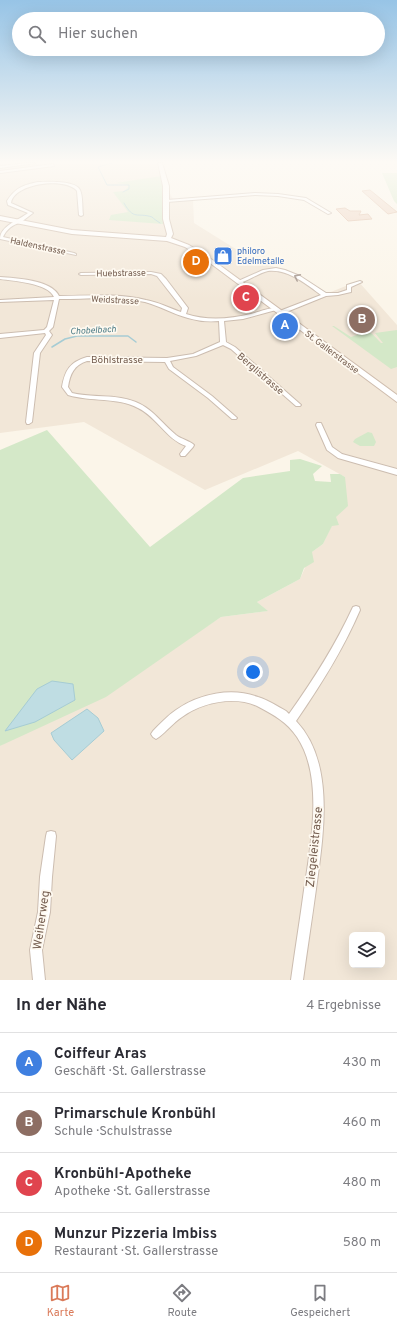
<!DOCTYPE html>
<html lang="de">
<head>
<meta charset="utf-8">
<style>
	body { margin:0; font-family:Overpass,sans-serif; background:#f2f2f3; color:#2b2b33 }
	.controls { position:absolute; right:12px; bottom:12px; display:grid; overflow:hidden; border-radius:6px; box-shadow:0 4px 16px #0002 }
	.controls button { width:36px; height:36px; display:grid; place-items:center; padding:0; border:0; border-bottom:1px solid #e1e1e2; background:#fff; color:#2b2b33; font:20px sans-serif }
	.you { position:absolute; left:253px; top:672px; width:14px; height:14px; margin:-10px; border:3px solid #fff; border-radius:50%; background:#1a73e8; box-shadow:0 0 0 6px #1a73e833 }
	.badge { display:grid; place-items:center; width:26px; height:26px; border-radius:50%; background:#da7a59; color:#fff; font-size:13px; font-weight:700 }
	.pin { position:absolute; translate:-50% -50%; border:2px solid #fff; box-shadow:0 1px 4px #0006 }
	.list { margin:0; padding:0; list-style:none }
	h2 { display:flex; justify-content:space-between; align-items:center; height:52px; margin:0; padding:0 16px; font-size:17px }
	h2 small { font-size:13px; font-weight:400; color:#7c7c81 }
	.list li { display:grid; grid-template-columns:26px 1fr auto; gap:12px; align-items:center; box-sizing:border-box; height:60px; padding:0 16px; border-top:1px solid #e1e1e2 }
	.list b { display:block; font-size:15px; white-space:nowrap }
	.list p { margin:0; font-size:13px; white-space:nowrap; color:#7c7c81 }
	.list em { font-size:13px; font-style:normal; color:#7c7c81 }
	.icon { flex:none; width:22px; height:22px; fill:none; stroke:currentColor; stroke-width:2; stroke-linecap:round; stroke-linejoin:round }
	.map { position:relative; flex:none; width:397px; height:980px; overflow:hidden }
	.search { position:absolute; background:#fff; box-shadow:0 4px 16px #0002; left:12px; right:12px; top:12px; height:44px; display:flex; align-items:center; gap:10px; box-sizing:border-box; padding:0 14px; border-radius:22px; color:#7c7c81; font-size:15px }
	.sheet { height:292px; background:#fff }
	nav { display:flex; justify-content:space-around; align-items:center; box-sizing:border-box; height:56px; border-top:1px solid #e1e1e2; background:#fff; font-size:11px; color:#7c7c81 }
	nav a { display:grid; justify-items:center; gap:2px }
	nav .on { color:#da7a59 }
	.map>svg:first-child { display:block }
	.residential { fill:#f2e7d8; fill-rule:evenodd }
	.green { fill:#d4e8c8 }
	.water { fill:#bfdde3; stroke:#a6ccd4 }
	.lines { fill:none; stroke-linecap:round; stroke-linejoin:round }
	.stream-far1 { stroke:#a6ccd4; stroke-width:1 }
	.stream { stroke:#a6ccd4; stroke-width:1.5 }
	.building { fill:#eed5c3; stroke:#dfbda5 }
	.minor-casing { stroke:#ccbdb0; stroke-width:2 }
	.secondary-casing { stroke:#cfbdae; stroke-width:2 }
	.minor { fill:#fff; fill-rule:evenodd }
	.secondary { fill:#fff; fill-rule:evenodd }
	.oneway { stroke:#a5968d }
	.labels { text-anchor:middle; stroke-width:3.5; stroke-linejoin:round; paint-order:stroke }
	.far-street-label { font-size:9px; fill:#745d4f; stroke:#fef9f0 }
	.far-shop-label { font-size:9px; fill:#366cbe; stroke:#fef9f0; text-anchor:start }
	.far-water-label { font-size:9px; font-style:italic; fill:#4a7a85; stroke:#fef9f0 }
	.street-label { font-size:10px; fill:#745d4f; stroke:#fef9f0 }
	.near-street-label { font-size:12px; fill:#745d4f; stroke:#fef9f0 }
</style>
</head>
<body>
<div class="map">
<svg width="397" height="980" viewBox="0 0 397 980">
	<rect width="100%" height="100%" fill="#fbf5e9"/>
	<!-- residential -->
	<path class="residential" d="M0,163H157L159,175L173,199H193L194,223L255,261L294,273L326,294L358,281L397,325V980H0V746L198,632L221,617L267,611L257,602L300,579L312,552L323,544L336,517L345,477L298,451L205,490L84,422L0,433ZM352,935H382V965H352Z"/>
	<!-- green -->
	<path class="green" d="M382,173H397V204L394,201Z
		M161,176L164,184L163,224L109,220L111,215L128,212L113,192L124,191L129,186L124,184L116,183Z
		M332,326H334L351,337C370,330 367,328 381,343H383L375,333L397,330V367L391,369Z
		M47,430L150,547L243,478L290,471V460L300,459L322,466L313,474L315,481L331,482L330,474H340L345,477L348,506L336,517L339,525L332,526L323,544L312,552L314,562L304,568L300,579L257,602L268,611L221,617L106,697L0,746V450Z
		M368,432L372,433L376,442L374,446H360L353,442L355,439Z"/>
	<!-- water -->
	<path class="water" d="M52,681L73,684L75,700L35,722L5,731L37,689Z
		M87,709L98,718L104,731L72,760L54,740L51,733Z"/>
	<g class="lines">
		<!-- stream-far1 -->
		<path class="stream-far1" d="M112,163L98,167L107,185H129V189L123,192
			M124,203C134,221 137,212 152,217C154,219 157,221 160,223"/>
		<!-- stream -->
		<path class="stream" d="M52,347L65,339L77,336H128L136,342"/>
	</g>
	<!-- building -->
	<path class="building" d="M370,190L397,212L388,214L362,191Z
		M345,208L350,211H361L359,215L368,214L372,219L348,221L336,209Z"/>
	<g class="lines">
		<!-- minor casing -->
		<g class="minor-casing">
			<path id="minor" d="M28,163H36L0,168V166Z
				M53,164L54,166L0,173V171Z
				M38,182C47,182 75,180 80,190C83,196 82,208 83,215L81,216L79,215L77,191C66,177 14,183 11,203L33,213L20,223C13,224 6,230 3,237L74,253L76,254V255L0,239C0,226 19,220 28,213L8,205L7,201C15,188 23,185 38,182Z
				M255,193L278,194L306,198L331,213L328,214L304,200L278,196L255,195L167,202L165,201L167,200Z
				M276,268L285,270L300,276L326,293H338L347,290V285L360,281L362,282L351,287V292L338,295L326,296L279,315L277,314V312L321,295C306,284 288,269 268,271C259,273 249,280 240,283L236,282L263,270Z
				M151,272L161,274L166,279L188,308L186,314C207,321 230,319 251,314C259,312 268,308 276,308V310L243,319L224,321L226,342L235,347L300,404L301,405L300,406H296L231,349L223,345L196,356L170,361L173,367L212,396L236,417L237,418L236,419H232L208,398L169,369L165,362L87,361C74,365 70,374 68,387L72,393C88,397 105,395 121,398C150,403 156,418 176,435C181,439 190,441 194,445L193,447L185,456H181L180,454L186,446C166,439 157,417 138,408C117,397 91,402 68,395L62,387C65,370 70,362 87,357L167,358L193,354L220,342L219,321C208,322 198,321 188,318C173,314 160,306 145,302C117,296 87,299 59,299L53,327L49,331L52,335L40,353L32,422L29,424H27L26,422L34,353L46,335L45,333L0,338V334L44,330L47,327L54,300L0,302V300L54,297C48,283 14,281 0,279V277C16,278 52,280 59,296C88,296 117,293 146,300C158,302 169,308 181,312L182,308L157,276L151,274L81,275L79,274L81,273Z
				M317,423H321L332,447L342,454L397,469V475L338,458L327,450L316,425Z
				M356,606L359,607L360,610C343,650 320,686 296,721C336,763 323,837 316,889C312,919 307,950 303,980H291C295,950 300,920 304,890C311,845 324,777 297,737C287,722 274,715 259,707C236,695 202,702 182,717C173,723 167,731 159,737L156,739L153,737L151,734L153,731C160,724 167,716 176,710C199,694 231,687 258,697C268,700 277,706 286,711L289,714C314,679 335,646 353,607Z
				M51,831L55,832L56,836L52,877L50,912L42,950L45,980H33L30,950L38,912L40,877L46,836L47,832Z"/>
		</g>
		<!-- secondary casing -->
		<g class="secondary-casing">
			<path id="secondary" d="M158,163H162L169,186V219L173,234L171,238L189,245L214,261L397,395V402L210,263L185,247L167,241L72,234L0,220V216L72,230L166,237L167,234L163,219V186Z"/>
		</g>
		<!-- minor -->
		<use href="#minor" class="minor"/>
		<!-- secondary -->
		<use href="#secondary" class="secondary"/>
	</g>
	<!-- one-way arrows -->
	<defs><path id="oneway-chevron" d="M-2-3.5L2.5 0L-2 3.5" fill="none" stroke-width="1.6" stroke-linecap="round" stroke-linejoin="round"/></defs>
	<use class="oneway" href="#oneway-chevron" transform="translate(297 277) rotate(-153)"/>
	<!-- sky -->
	<linearGradient id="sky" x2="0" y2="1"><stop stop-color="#97c4e6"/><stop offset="0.54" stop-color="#fdfaf5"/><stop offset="1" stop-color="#fdfaf5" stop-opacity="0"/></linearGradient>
	<rect width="397" height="300" fill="url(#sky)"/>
	<!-- icons -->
	<defs>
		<g id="shop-square" transform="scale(1)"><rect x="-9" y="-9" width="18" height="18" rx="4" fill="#3f7fe0" stroke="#fef9f0"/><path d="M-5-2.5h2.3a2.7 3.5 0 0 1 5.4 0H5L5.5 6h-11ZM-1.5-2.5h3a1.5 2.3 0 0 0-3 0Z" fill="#fff"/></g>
	</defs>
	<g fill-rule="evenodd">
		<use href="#shop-square" x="223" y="256"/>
	</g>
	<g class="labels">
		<!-- far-street labels -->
		<g class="far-street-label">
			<text transform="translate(38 246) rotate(12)" y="3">Haldenstrasse</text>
			<text transform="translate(121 273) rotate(-1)" y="3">Huebstrasse</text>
			<text transform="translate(115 300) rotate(3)" y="3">Weidstrasse</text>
			<text transform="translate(332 352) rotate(37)" y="3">St. Gallerstrasse</text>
		</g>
		<!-- far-shop labels -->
		<g class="far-shop-label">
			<text x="237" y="254">philoro<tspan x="237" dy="10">Edelmetalle</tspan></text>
		</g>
		<!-- far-water labels -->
		<g class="far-water-label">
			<text transform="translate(93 330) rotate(-3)" y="3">Chobelbach</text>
		</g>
		<!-- street labels -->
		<g class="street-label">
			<text x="117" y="363">Böhlstrasse</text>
			<text transform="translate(261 373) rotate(41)" y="4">Berglistrasse</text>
		</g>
		<!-- near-street labels -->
		<g class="near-street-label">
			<text transform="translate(314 847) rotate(-84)" y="4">Ziegeleistrasse</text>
			<text transform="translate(41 920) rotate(-82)" y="4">Weiherweg</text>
		</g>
	</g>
</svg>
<div class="controls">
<button><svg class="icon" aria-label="layers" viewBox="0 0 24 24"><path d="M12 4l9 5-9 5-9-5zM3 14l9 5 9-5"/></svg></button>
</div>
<div class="you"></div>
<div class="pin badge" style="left:285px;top:326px;background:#3f7fe0">A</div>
<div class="pin badge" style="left:362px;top:320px;background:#8d6e63">B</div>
<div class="pin badge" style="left:246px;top:298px;background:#e0444e">C</div>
<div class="pin badge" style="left:196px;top:262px;background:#e8710a">D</div>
<div class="search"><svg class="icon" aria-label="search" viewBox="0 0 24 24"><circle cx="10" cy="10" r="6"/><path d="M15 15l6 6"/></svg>Hier suchen</div>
</div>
<section class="sheet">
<h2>In der Nähe<small>4 Ergebnisse</small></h2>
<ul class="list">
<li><span class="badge" style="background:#3f7fe0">A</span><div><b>Coiffeur Aras</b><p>Geschäft · St. Gallerstrasse</p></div><em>430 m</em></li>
<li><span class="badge" style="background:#8d6e63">B</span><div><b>Primarschule Kronbühl</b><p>Schule · Schulstrasse</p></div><em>460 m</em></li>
<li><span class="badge" style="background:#e0444e">C</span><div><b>Kronbühl-Apotheke</b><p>Apotheke · St. Gallerstrasse</p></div><em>480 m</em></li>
<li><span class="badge" style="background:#e8710a">D</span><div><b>Munzur Pizzeria Imbiss</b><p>Restaurant · St. Gallerstrasse</p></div><em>580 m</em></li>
</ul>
</section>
<nav>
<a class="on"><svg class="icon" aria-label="map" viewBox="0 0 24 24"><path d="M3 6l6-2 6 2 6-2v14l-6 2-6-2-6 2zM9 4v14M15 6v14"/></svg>Karte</a>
<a><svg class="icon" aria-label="directions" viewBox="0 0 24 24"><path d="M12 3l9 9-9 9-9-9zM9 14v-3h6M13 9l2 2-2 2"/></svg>Route</a>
<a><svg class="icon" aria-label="saved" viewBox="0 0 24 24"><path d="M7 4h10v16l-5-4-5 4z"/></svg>Gespeichert</a>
</nav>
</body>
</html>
